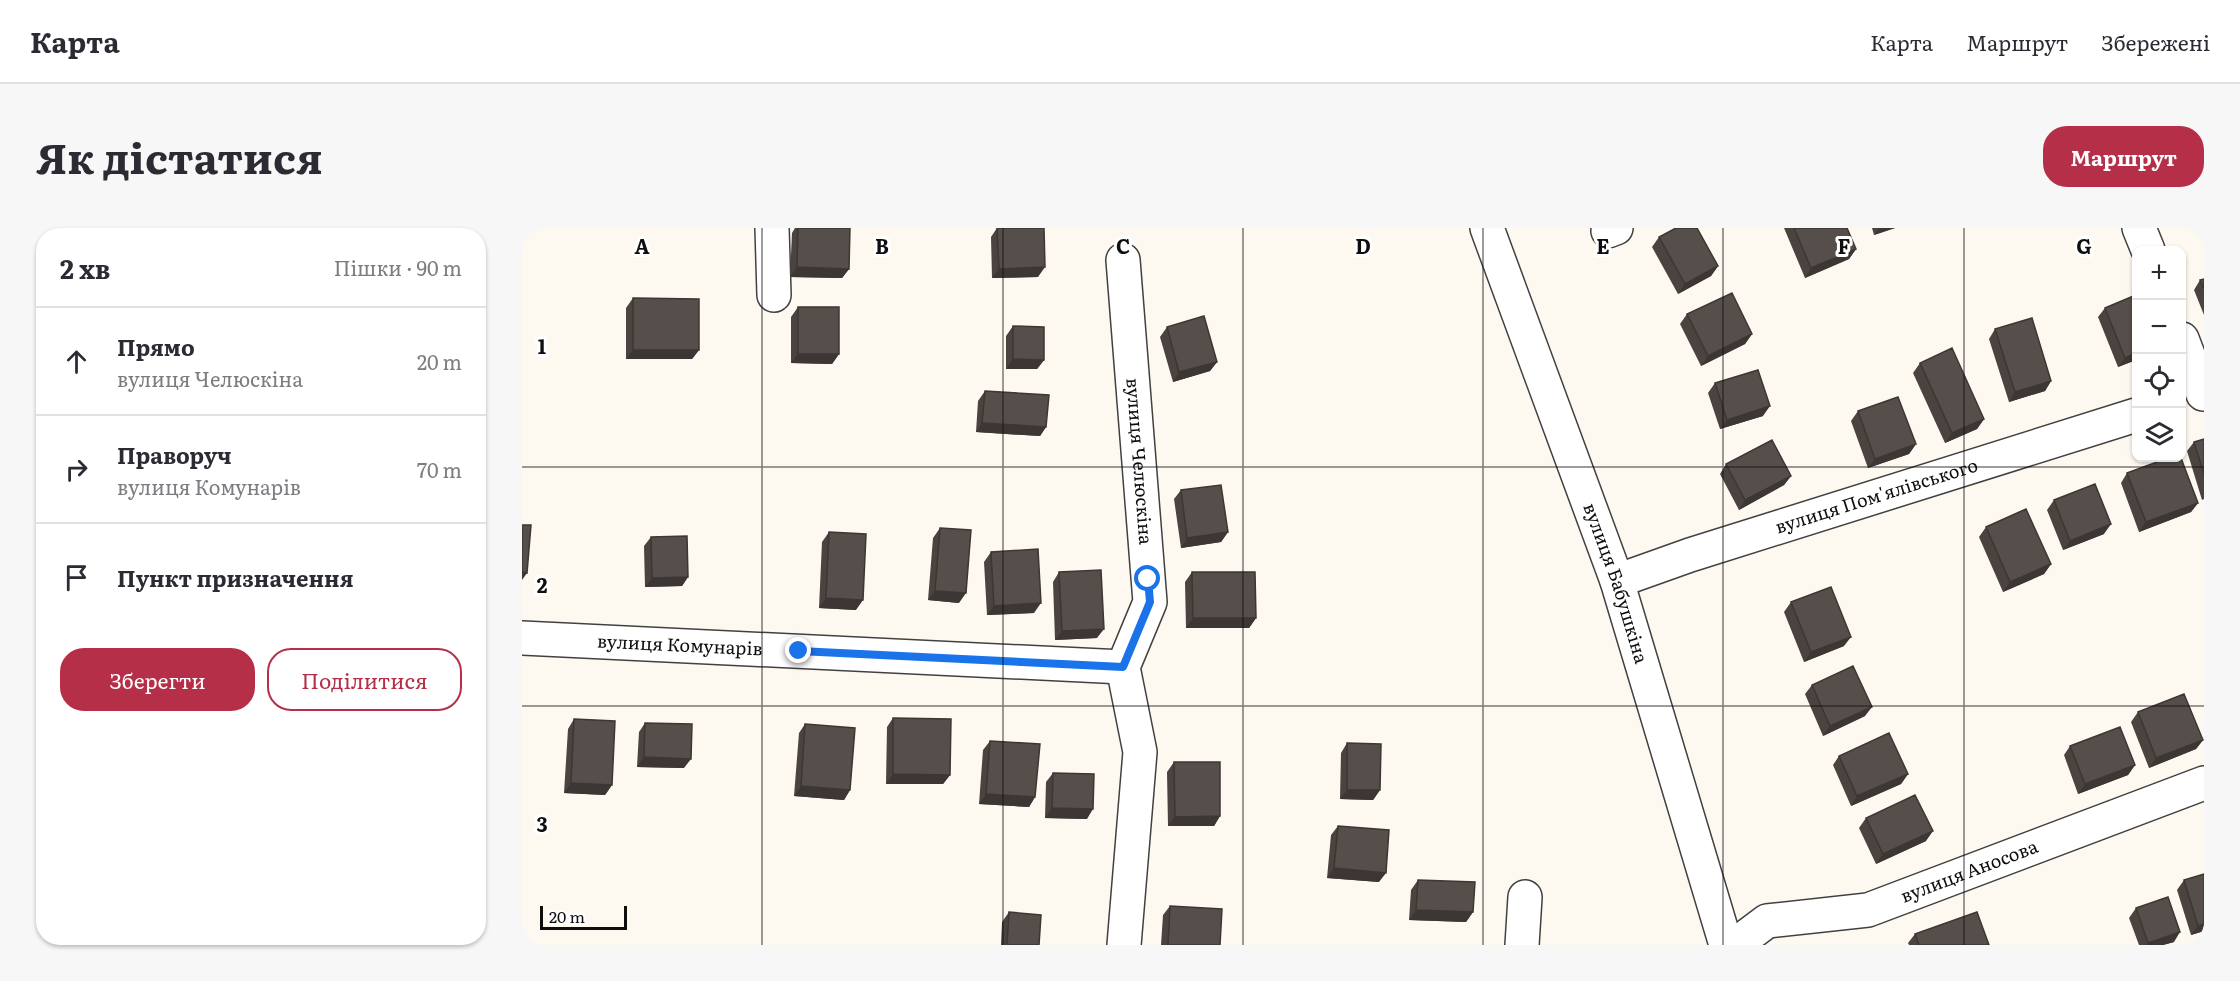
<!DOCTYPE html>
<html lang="uk">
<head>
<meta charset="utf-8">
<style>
	body { margin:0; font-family:Literata,serif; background:#f7f7f7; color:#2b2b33 }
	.controls { position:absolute; right:18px; top:18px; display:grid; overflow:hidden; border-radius:12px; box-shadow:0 2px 4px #0004 }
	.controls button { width:54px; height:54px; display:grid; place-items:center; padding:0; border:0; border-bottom:2px solid #e1e1e2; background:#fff; color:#2b2b33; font:30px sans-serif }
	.scale { position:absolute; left:18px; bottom:15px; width:87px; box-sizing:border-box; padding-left:6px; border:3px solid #0e0e0e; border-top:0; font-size:16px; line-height:21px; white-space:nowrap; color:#0e0e0e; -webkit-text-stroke:4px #fff; paint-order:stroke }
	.stop { position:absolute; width:18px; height:18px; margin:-14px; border:4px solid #1a73e8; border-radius:50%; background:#fff }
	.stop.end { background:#1a73e8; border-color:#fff; box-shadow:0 2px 6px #0008 }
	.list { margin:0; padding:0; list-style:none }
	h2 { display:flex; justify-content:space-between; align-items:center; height:78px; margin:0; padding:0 24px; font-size:26px }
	h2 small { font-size:20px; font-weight:400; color:#7c7c81 }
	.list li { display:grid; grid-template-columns:39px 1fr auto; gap:18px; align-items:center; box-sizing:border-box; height:108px; padding:0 24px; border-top:2px solid #e1e1e2 }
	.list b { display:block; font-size:22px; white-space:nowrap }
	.list p { margin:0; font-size:20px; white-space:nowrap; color:#7c7c81 }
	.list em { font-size:20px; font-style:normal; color:#7c7c81 }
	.actions { display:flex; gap:12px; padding:18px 24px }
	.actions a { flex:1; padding:14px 0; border:2px solid #b52f49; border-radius:24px; text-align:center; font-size:21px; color:#b52f49 }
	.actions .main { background:#b52f49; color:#fff }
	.icon { flex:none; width:33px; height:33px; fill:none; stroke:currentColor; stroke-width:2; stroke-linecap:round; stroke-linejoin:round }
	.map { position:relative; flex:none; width:1682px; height:717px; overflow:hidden; border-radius:24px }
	header { display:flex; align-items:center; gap:36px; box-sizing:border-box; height:84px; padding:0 30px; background:#fff; border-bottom:2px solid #e1e1e2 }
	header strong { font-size:28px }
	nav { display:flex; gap:33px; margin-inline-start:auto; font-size:21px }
	.intro { display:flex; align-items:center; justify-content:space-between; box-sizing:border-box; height:144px; padding:0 36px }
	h1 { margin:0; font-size:42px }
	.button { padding:15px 27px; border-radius:24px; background:#b52f49; color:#fff; font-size:21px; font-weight:700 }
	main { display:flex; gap:36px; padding:0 36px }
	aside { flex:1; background:#fff; border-radius:24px; box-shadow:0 2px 4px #0004 }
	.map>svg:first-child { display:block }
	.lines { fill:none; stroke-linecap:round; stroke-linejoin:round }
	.minor-casing { stroke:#414141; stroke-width:36 }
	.minor { stroke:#fff; stroke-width:33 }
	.wall { fill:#4a4340 }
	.shaded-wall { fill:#3c3734 }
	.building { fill:#564e4b; stroke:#3c3734; stroke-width:1.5 }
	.route { stroke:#1a73e8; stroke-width:8 }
	.grid { fill:none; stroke:#0e0e0e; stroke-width:1.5; stroke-opacity:0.55 }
	.labels { text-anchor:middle; stroke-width:6; stroke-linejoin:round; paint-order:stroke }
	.street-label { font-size:18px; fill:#0e0e0e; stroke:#fff }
	.grid-label { font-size:20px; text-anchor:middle; font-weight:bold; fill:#0e0e0e; stroke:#fff; stroke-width:6; stroke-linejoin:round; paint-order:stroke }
</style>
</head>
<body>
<header>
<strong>Карта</strong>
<nav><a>Карта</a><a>Маршрут</a><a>Збережені</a></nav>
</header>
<div class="intro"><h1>Як дістатися</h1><a class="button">Маршрут</a></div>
<main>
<aside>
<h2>2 хв<small>Пішки · 90 m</small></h2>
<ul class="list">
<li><svg class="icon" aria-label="ahead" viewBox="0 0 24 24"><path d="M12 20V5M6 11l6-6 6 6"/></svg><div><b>Прямо</b><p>вулиця Челюскіна</p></div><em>20 m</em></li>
<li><svg class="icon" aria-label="right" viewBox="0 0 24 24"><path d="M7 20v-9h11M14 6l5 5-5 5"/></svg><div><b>Праворуч</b><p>вулиця Комунарів</p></div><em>70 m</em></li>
<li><svg class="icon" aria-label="arrive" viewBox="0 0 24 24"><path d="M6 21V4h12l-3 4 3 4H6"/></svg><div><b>Пункт призначення</b></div></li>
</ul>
<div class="actions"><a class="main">Зберегти</a><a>Поділитися</a></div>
</aside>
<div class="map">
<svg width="1682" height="717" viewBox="0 0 1682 717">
	<rect width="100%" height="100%" fill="#fef9f0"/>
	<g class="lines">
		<!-- minor casing -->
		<g class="minor-casing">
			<g id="minor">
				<path d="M250,0L252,67"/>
				<path id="s1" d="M965,0L1095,353L1204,717"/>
				<path d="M1617,0L1626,22"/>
				<path d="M1086,3L1094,0"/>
				<path id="s2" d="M601,32L628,374L601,439L618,524L602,717"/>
				<path d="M1660,111L1681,166"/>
				<path id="s3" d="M1095,353L1168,327L1614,187"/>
				<path id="s4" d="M0,410L601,439"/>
				<path d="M1000,717L1003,669"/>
				<path id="s5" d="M1213,717L1245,693L1346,682L1682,555"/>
			</g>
		</g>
		<!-- minor -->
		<use href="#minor" class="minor"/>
	</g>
	<!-- wall -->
	<path class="wall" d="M273,0H328L327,41L320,50L268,49L270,5Z
		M475,0L516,49L470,50L469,9Z
		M1262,0H1325L1334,21L1327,31L1283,50Z
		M1350,0H1373L1352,7Z
		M1137,9L1196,38L1189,48L1156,66L1130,19Z
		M1682,51V87L1672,62L1678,52Z
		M111,70L177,122L170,131H104V80Z
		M276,79L317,126L310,136L269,135V89Z
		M1583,80L1614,132L1596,139L1576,89Z
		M1165,86L1230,106L1223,116L1179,138L1158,96Z
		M491,98L522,132L515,141H484V108Z
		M645,99L695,134L688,143L651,154L638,109Z
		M1473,101L1529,153L1523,163L1487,174L1467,111Z
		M1398,135L1462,191L1455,201L1423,215L1391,145Z
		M1193,155L1241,188L1198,201L1186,165Z
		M463,163L524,199L518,208L454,204L456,173Z
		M1336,183L1394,216L1387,226L1346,240L1329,193Z
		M1682,211V271L1680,272L1665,223L1672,214Z
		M1204,236L1269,248L1262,257L1217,282L1198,246Z
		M1605,245L1676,275L1669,284L1617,304L1599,255Z
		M659,262L706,304L699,314L659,320L652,271Z
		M1532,272L1582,306L1541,322L1525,282Z
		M1464,299L1529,336L1522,346L1481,364L1457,309Z
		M418,300L437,375L406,372L411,310Z
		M307,304L334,382L297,380L300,314Z
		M129,309L166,349L160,358L123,359L122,318Z
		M469,324L512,385L465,387L462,334Z
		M537,344L575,410L533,412L531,354Z
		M670,344L734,390L727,400H664L663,354Z
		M1269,374L1322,418L1282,434L1262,384Z
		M1290,457L1343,488L1301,508L1283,466Z
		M1616,484L1681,512L1674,521L1627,540L1609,494Z
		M371,490L428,547L421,556H364L365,499Z
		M52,491L90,557L83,567L42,565L46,501Z
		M123,495L162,540L115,539L117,504Z
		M283,496L328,562L322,572L272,568L277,505Z
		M468,513L513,569L507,579L457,576L461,522Z
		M825,515L858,562L851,572L818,571L819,525Z
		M1548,518L1613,537L1606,547L1556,566L1542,527Z
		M1317,528L1386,546L1379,556L1329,578L1311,537Z
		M652,534L698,588L692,598H646L645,544Z
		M531,545L565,591L523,590L524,554Z
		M1344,590L1404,613L1354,636L1337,600Z
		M816,598L857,654L805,650L809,607Z
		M1682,646V703L1669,707L1655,662L1662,652Z
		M896,652L951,684L944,694L887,692L889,662Z
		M648,678L698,717H639L641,687Z
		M1614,680L1652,714L1641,717H1617L1607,690Z
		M487,684L517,717H479L480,694Z
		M1393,706L1467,717H1387L1386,715Z"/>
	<!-- shaded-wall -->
	<path class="shaded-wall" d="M1357,0H1373L1352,7Z
		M1334,21L1327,31L1283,50L1289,40Z
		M1196,38L1189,48L1156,66L1163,56Z
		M275,39L327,41L320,50L268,49Z
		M523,39L516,49L470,50L477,41Z
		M1230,106L1223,116L1179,138L1186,128Z
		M111,122H177L170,131H104Z
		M1614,125V132L1596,139L1603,130Z
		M276,126H317L310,136L269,135Z
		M491,131L522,132L515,141H484Z
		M695,134L688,143L651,154L657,144Z
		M1529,153L1523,163L1487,174L1493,164Z
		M1248,178L1241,188L1198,201L1205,192Z
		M1462,191L1455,201L1423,215L1430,205Z
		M460,195L524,199L518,208L454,204Z
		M1394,216L1387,226L1346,240L1353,231Z
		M1269,248L1262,257L1217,282L1223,272Z
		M1676,275L1669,284L1617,304L1624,294Z
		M1589,296L1582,306L1541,322L1548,313Z
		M706,304L699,314L659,320L665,310Z
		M1529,336L1522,346L1481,364L1488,354Z
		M0,344L5,345L0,352Z
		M166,349L160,358L123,359L130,350Z
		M413,363L444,365L437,375L406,372Z
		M304,370L341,372L334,382L297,380Z
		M519,375L512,385L465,387L472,378Z
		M671,390H734L727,400H664Z
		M582,401L575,410L533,412L540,403Z
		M1329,409L1322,418L1282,434L1289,424Z
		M1350,479L1343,488L1301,508L1308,498Z
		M1681,512L1674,521L1627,540L1634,530Z
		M122,529L169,531L162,540L115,539Z
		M1613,537L1606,547L1556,566L1563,556Z
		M371,546L428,547L421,556H364Z
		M1386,546L1379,556L1329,578L1335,568Z
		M49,555L90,557L83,567L42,565Z
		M279,558L328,562L322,572L272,568Z
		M825,562H858L851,572L818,571Z
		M464,566L513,569L507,579L457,576Z
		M530,580L571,581L565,591L523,590Z
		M698,588L692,598H646L653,589Z
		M1411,603L1404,613L1354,636L1361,626Z
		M812,640L864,645L857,654L805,650Z
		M894,682L951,684L944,694L887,692Z
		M1682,696V703L1669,707L1676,698Z
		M1658,704L1652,714L1641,717H1624L1626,715Z"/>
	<!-- building -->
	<path class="building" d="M276,0H328L327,41L275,39Z
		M475,0H522L523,39L477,41Z
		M1154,0H1175L1196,38L1163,56L1137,9Z
		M1272,0H1325L1334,21L1289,40Z
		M1682,51V61L1678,52Z
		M1210,65L1230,106L1186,128L1165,86Z
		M1614,67V125L1603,130L1583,80Z
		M111,70L177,71V122H111Z
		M276,79H317V126H276Z
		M682,88L695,134L657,144L645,99Z
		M1510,90L1529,153L1493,164L1473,101Z
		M491,98L522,99V132L491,131Z
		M1430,120L1462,191L1430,205L1398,135Z
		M1236,142L1248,178L1205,192L1193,155Z
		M463,163L527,167L524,199L460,195Z
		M1376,169L1394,216L1353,231L1336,183Z
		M1682,211V246L1672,214Z
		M1250,212L1269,248L1223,272L1204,236Z
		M1646,230H1659L1676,275L1624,294L1605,245Z
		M1573,256L1589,296L1548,313L1532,272Z
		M699,257L706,304L665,310L659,262Z
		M1504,281L1529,336L1488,354L1464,299Z
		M0,297H9L5,345L0,344Z
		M418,300L449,302L444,365L413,363Z
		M307,304L344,306L341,372L304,370Z
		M165,308L166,349L130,350L129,309Z
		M516,321L519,375L472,378L469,324Z
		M579,342L582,401L540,403L537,344Z
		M670,344H733L734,390H671Z
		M1309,359L1329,409L1289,424L1269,374Z
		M1331,438L1350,479L1308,498L1290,457Z
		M1662,466L1681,512L1634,530L1616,484Z
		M371,490L429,491L428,547L371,546Z
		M52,491L93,493L90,557L49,555Z
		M123,495L170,496L169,531L122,529Z
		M283,496L333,500L328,562L279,558Z
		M1598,499L1613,537L1563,556L1548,518Z
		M1367,505L1386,546L1335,568L1317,528Z
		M468,513L518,516L513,569L464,566Z
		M825,515L859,516L858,562H825Z
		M652,534H698V588L653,589Z
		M531,545L572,546L571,581L530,580Z
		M1393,567L1411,603L1361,626L1344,590Z
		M816,598L867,602L864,645L812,640Z
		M1682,646V696L1676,698L1662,652Z
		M896,652L953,654L951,684L894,682Z
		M1646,669L1658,704L1626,715L1614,680Z
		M648,678L700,681L698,717H646Z
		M487,684L519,687L517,717H485Z
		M1455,684L1467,717H1397L1393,706Z"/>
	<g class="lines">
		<!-- route -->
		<path class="route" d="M277,423L601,439L628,374L626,351"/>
	</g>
	<!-- grid -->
	<path class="grid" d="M240,0V717M481,0V717M721,0V717M961,0V717M1201,0V717M1442,0V717M0,239H1682M0,478H1682"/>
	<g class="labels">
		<!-- street labels -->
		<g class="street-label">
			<text dy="6" stroke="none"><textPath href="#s2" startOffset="202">вулиця Челюскіна</textPath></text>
			<text dy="6" stroke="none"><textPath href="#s3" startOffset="273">вулиця Пом'ялівського</textPath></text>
			<text dy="6" stroke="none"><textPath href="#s1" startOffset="378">вулиця Бабушкіна</textPath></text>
			<text dy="6" stroke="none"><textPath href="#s4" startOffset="158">вулиця Комунарів</textPath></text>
			<text dy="6" stroke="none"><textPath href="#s5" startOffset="250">вулиця Аносова</textPath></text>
		</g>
	</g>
	<g class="grid-label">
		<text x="120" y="26">A</text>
		<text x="360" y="26">B</text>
		<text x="601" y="26">C</text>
		<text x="841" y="26">D</text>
		<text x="1081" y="26">E</text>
		<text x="1322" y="26">F</text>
		<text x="1562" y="26">G</text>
		<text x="20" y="126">1</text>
		<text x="20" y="365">2</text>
		<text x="20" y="604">3</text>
	</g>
</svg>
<div class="controls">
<button>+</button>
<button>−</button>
<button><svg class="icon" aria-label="locate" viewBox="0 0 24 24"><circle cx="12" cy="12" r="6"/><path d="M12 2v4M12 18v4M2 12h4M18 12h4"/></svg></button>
<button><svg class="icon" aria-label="layers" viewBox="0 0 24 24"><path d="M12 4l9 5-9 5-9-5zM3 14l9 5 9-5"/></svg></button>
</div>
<div class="scale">20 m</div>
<div class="stop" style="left:626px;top:351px"></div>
<div class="stop end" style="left:277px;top:423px"></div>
</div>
</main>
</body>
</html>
